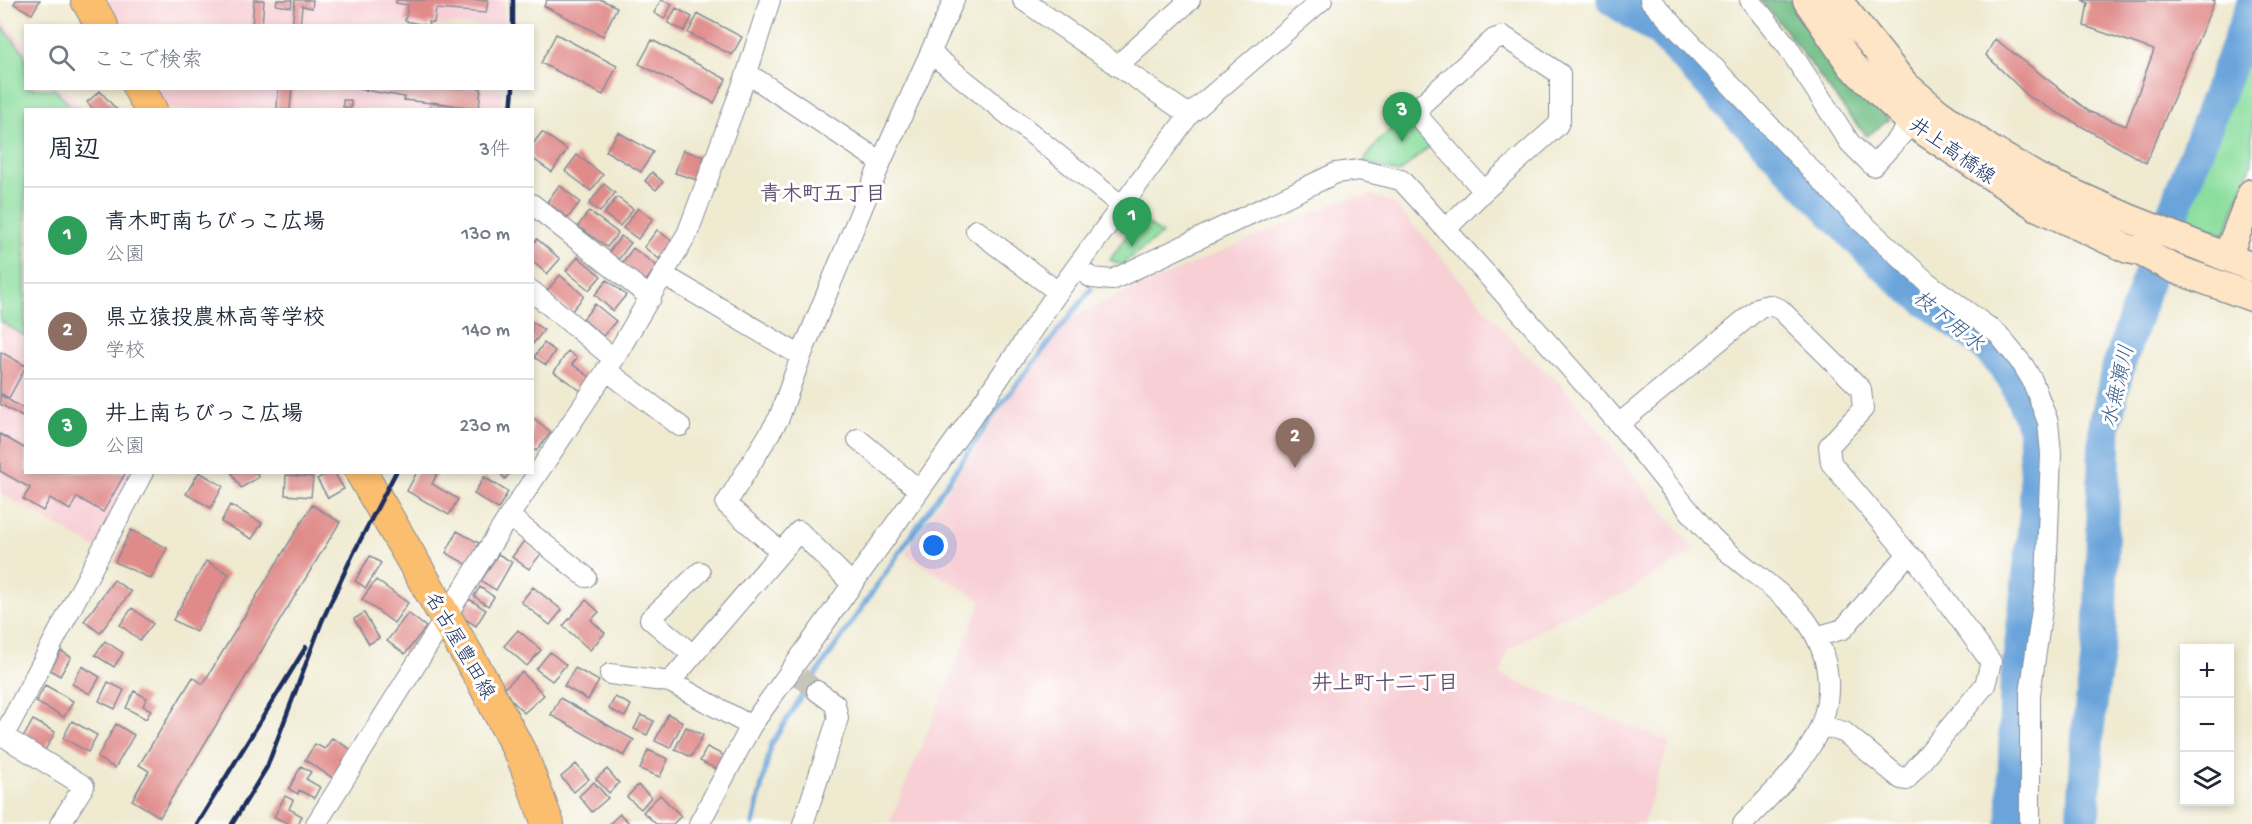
<!DOCTYPE html>
<html lang="ja">
<head>
<meta charset="utf-8">
<style>
	body { margin:0; font-family:"Gochi Hand","Klee One",sans-serif; background:#f6f6f7; color:#1f2937 }
	.controls { position:absolute; right:18px; bottom:18px; display:grid; overflow:hidden; border-radius:0px; box-shadow:0 3px 9px #0003 }
	.controls button { width:54px; height:54px; display:grid; place-items:center; padding:0; border:0; border-bottom:2px solid #e0e1e3; background:#fff; color:#1f2937; font:30px sans-serif }
	.you { position:absolute; left:934px; top:546px; width:21px; height:21px; margin:-15px; border:4px solid #fff; border-radius:50%; background:#1a73e8; box-shadow:0 0 0 9px #1a73e833 }
	.badge { display:grid; place-items:center; width:39px; height:39px; border-radius:50%; background:#7c3aed; color:#fff; font-size:20px; font-weight:700 }
	.pin { position:absolute; translate:-50% -50px; filter:drop-shadow(0 2px 3px #0008) }
	.pin::after { content:''; position:absolute; top:32px; width:21px; height:18px; background:inherit; clip-path:polygon(0 0,100% 0,50% 100%) }
	.list { margin:0; padding:0; list-style:none }
	h2 { display:flex; justify-content:space-between; align-items:center; height:78px; margin:0; padding:0 24px; font-size:26px }
	h2 small { font-size:20px; font-weight:400; color:#747a83 }
	.list li { display:grid; grid-template-columns:39px 1fr auto; gap:18px; align-items:center; box-sizing:border-box; height:96px; padding:0 24px; border-top:2px solid #e0e1e3 }
	.list b { display:block; font-size:22px; white-space:nowrap }
	.list p { margin:0; font-size:20px; white-space:nowrap; color:#747a83 }
	.list em { font-size:20px; font-style:normal; color:#747a83 }
	.icon { flex:none; width:33px; height:33px; fill:none; stroke:currentColor; stroke-width:2; stroke-linecap:round; stroke-linejoin:round }
	.map { position:relative; flex:none; width:2252px; height:824px; overflow:hidden }
	.search { position:absolute; background:#fff; box-shadow:0 3px 9px #0003; left:24px; top:24px; width:510px; height:66px; display:flex; align-items:center; gap:15px; box-sizing:border-box; padding:0 21px; border-radius:0px; color:#747a83; font-size:22px }
	.panel { position:absolute; background:#fff; box-shadow:0 3px 9px #0003; left:24px; top:108px; width:510px; height:366px; border-radius:0px }
	.map>svg:first-child { display:block }
	.built { fill:#f7cfd5 }
	.green { fill:#8cde9e; stroke:#54867e; stroke-width:1.5 }
	.forest { fill:#71bd85; stroke:#467672; stroke-width:1.5 }
	.lines { fill:none; stroke-linecap:round; stroke-linejoin:round }
	.stream { stroke:#6aa4da; stroke-width:5 }
	.river { stroke:#6aa4da; stroke-width:33 }
	.building { fill:#e08b8a }
	.street-tunnel { stroke:#c5c5b9; stroke-width:20; stroke-dasharray:20 10; stroke-linecap:butt }
	.street-casing { stroke:#858c97; stroke-width:22 }
	.secondary-casing { stroke:#858c97; stroke-width:31 }
	.primary-casing { stroke:#858c97; stroke-width:34 }
	.street { stroke:#fff; stroke-width:20 }
	.secondary { stroke:#fde5c5; stroke-width:28 }
	.primary { stroke:#fbbd6e; stroke-width:32 }
	.rail { stroke:#1b2f5e; stroke-width:4.5 }
	.labels { text-anchor:middle; stroke-width:6; stroke-linejoin:round; paint-order:stroke }
	.street-label { font-size:20px; fill:#1b2f5e; stroke:#fff }
	.neighbourhood-label { font-size:21px; font-weight:bold; fill:#604f6d; stroke:#fff }
	.water-label { font-size:21px; font-style:italic; fill:#3b5e90; stroke:#fff }
</style>
</head>
<body>
<div class="map">
<svg width="2252" height="824" viewBox="0 0 2252 824">
	<rect width="100%" height="100%" fill="#fff"/>
	<filter id="ink" filterUnits="userSpaceOnUse"><feTurbulence type="fractalNoise" baseFrequency=".0167" numOctaves="2"/><feDisplacementMap in="SourceGraphic" scale="12" xChannelSelector="R" yChannelSelector="G"/><feConvolveMatrix kernelMatrix="1 2 1 2 8 2 1 2 1" color-interpolation-filters="sRGB"/></filter>
	<filter id="wash" filterUnits="userSpaceOnUse"><feTurbulence type="fractalNoise" baseFrequency=".008" numOctaves="4" result="noise"/><feDisplacementMap in="SourceGraphic" scale="24" xChannelSelector="R" yChannelSelector="G"/><feGaussianBlur stdDeviation="1.35" result="paint"/><feColorMatrix in="noise" values="0 0 0 0 0 0 0 0 0 0 0 0 0 0 0 0 0 1.4 0 .05"/><feComposite in="paint" operator="in"/></filter>
	<g filter="url(#wash)">
		<rect width="100%" height="100%" fill="#efead0"/>
		<!-- built -->
		<path class="built" d="M100,0H503L504,25H115Z
			M0,17L25,45L26,88L64,89L83,109L26,110V472L136,473L96,548L0,493Z
			M152,89H504L502,110L164,109Z
			M1373,195L1392,203L1410,221L1521,350L1561,384L1695,551L1623,594L1557,620L1508,650L1500,675L1670,742L1643,824H889L982,601L905,554L1061,320L1337,202Z"/>
		<!-- green -->
		<path class="green" d="M0,24L25,54L26,88L55,89L73,109L26,110L25,336L0,321Z
			M2252,50V163L2224,235L2187,218Z
			M1405,117L1430,146L1399,173L1363,162L1381,138Z
			M1139,217L1162,234L1121,265L1110,260Z"/>
		<!-- forest -->
		<path class="forest" d="M1760,0H1790L1816,42L1889,120L1867,136C1828,93 1799,43 1760,0Z"/>
		<g class="lines">
			<!-- stream -->
			<path class="stream" d="M753,824L771,745L802,695L999,407L1091,289"/>
			<!-- river -->
			<path class="river" d="M1613,0L1659,30L1868,250L1905,284L1976,337L1997,357L2015,381L2034,427L2036,509L2016,686L2013,824
				M2083,824L2088,729L2100,635L2105,425L2117,371L2147,281L2252,6"/>
		</g>
		<g id="blocks">
			<!-- building -->
			<path class="building" d="M16,0H40L32,14L14,4Z
				M254,0H264L262,26H252Z
				M277,0H292L291,7L276,5Z
				M295,0H313L312,8L302,6L300,26H292Z
				M396,0H488L486,13L436,9L434,23L428,22L429,26L405,21L408,5L396,3Z
				M547,0H602L617,7L603,36L544,6Z
				M661,0L672,4L664,19L654,13Z
				M2082,0H2215L2146,163L2028,96L1986,55L1995,39L2090,112L2126,126L2154,50L2084,26L2088,3Z
				M676,8L692,17L684,31L668,23Z
				M698,14L742,37L732,55L688,33Z
				M556,34L617,66L603,95L541,63Z
				M652,40L726,79L714,103L639,64Z
				M278,88H292L290,110H277Z
				M353,88H481L479,108L404,100L405,97Z
				M100,91L117,110H94L87,102Z
				M343,100H351V108L343,107Z
				M431,102L453,105L452,110H429Z
				M542,132L567,150L552,172L532,158V145Z
				M618,132L653,152L641,172L606,151Z
				M683,150L704,157L697,180L675,173Z
				M577,155L603,175L591,191L565,171Z
				M652,172L663,182L656,190L645,181Z
				M604,184L615,193L600,212L589,204Z
				M559,185L580,202L568,218L547,202Z
				M617,197L633,209L620,226L604,214Z
				M638,208L653,219L638,239L623,228Z
				M589,211L618,233L607,247L578,226Z
				M657,230L672,241L659,259L644,247Z
				M621,236L631,243L618,260L609,252Z
				M537,239L560,259L547,274L532,261V245Z
				M633,248L657,266L646,281L622,263Z
				M578,257L601,276L589,290L566,271Z
				M560,275L584,296L571,312L547,291Z
				M607,280L626,295L613,311L595,295Z
				M595,304L616,321L603,336L583,319Z
				M532,322L544,330L532,345Z
				M544,343L555,351L546,365L534,357Z
				M568,351L577,358L572,364L594,380L584,393L554,372Z
				M1,352L26,366L9,398L0,393Z
				M0,395L26,410V419L0,404Z
				M532,417L551,432L536,451L532,448Z
				M0,434L26,449V472H126L103,512L77,497L70,510L50,498L43,511L23,499L30,488L0,471Z
				M199,472L223,486L211,508L186,494Z
				M231,472H256L259,477L241,488Z
				M328,472H334L344,489L328,498L317,479Z
				M417,472H438L432,484L458,499L449,515L407,491Z
				M499,472H511L505,479Z
				M286,475L313,477L311,497L285,495Z
				M484,477L508,492L498,509L474,494Z
				M230,505L262,523L252,539L221,522Z
				M312,505L340,522L160,817L132,800L149,771L139,765L193,677L203,684Z
				M131,530L167,548L151,579L115,562Z
				M457,531L479,543L468,565L446,553Z
				M524,541L541,554L529,569L512,557Z
				M498,554L512,562L496,590L481,581Z
				M370,556L381,563L366,588L355,581Z
				M206,561L229,574L196,632L173,620Z
				M114,580L131,592L100,633L84,621Z
				M376,580L408,603L394,623L362,599Z
				M480,587L494,597L488,606L474,596Z
				M533,587L562,610L550,625L521,602Z
				M469,599L486,610L476,626L459,615Z
				M586,600L599,612L591,620L605,633L590,650L563,626Z
				M132,608L153,624L140,640L120,625Z
				M364,613L379,638L369,644L354,619Z
				M408,613L426,627L405,654L387,641Z
				M518,630L541,650L527,666L504,646Z
				M105,641L123,653L114,667L95,655Z
				M61,651L71,657L60,676L50,670Z
				M550,652L566,665L552,681L536,669Z
				M82,666L100,677L90,694L72,684Z
				M575,668L599,681L588,700L564,686Z
				M522,672L544,695L524,713L502,690Z
				M108,682L124,690L115,709L99,701Z
				M45,685L73,701L64,717L36,702Z
				M134,691L147,698L143,706L151,710L146,719L126,708Z
				M615,697L631,705L625,717L609,709Z
				M560,698L634,740L624,756L551,715Z
				M668,714L683,722L670,748L655,741Z
				M641,715L654,721L647,735L634,729Z
				M33,720L55,732L44,752L22,740Z
				M72,721L97,735L88,752L63,738Z
				M116,724L134,735L115,768L97,758Z
				M686,727L703,735L691,757L675,749Z
				M332,738L352,750L334,779L305,760L315,744L325,749Z
				M707,747L725,756L718,770L700,761Z
				M648,750L668,759L660,777L640,769Z
				M576,764L589,779L574,792L561,777Z
				M301,766L311,772L306,779L320,787L314,798L299,790L298,794L289,789Z
				M607,769L619,783L609,793L596,779Z
				M594,782L608,798L592,812L579,796Z
				M638,785L651,797L641,809L627,797Z
				M660,795L681,816L673,824H656L643,812Z
				M285,796L293,800L289,809L302,816L298,824H290L274,817Z
				M620,814L630,824H609Z"/>
		</g>
	</g>
	<g filter="url(#ink)">
		<use href="#blocks" fill-opacity="0" stroke="#858c97" stroke-width="1.5"/>
		<g class="lines">
			<!-- street-tunnel -->
			<path class="street-tunnel" d="M800,677L817,691"/>
			<!-- street casing -->
			<g class="street-casing">
				<path id="street" d="M1023,0L1189,115
					M1650,0L1857,218L1927,282L1998,334L2023,365L2032,380L2048,422L2051,454L2046,581L2030,694V824
					M1750,0L1787,46L1850,143L1873,166L1912,123
					M932,54L1122,206
					M1117,66L1190,0
					M747,73L881,162
					M532,204L651,298
					M1446,229L1484,191L1557,126L1560,120V74L1503,36L1494,39L1421,105L1419,113L1422,121L1484,191
					M976,230L1058,292
					M1077,268L1092,278L1112,280L1336,173L1359,170L1401,180C1474,260 1547,341 1618,423C1649,460 1678,499 1710,535C1737,564 1772,583 1799,612C1816,630 1827,657 1828,681C1831,743 1781,783 1743,824
					M664,275L801,356
					M532,291L614,359
					M606,370L680,426
					M1619,424L1760,307L1769,305L1780,309L1861,389L1863,409L1829,446L1831,463L1908,554L1843,629L1816,637
					M858,439L919,490
					M509,516L586,577
					M781,552L726,504L779,418L801,356L881,162L954,0
					M693,655L650,619L700,572
					M610,674L670,682
					M751,726L670,682L799,531L851,583
					M1822,726L1844,732L1901,779L1906,780L1985,685L1991,662L1918,562L1908,554
					M0,734L84,786L60,824
					M3,737L143,472
					M316,824L509,516L614,359L688,232L747,73L770,0
					M699,824L751,726L987,396L1058,292L1189,115L1322,0
					M803,824L838,718L835,704L817,691"/>
			</g>
			<!-- secondary casing -->
			<g class="secondary-casing">
				<path id="secondary" d="M1807,0L1851,65L1912,123L2038,207L2128,249L2139,251L2175,269L2252,297
					M1837,0L1905,85L1938,113L1989,149L2038,178L2128,218L2252,267
					M2227,257L2252,193"/>
			</g>
			<!-- primary casing -->
			<g class="primary-casing">
				<path id="primary" d="M87,0L102,26
					M139,88L151,110
					M361,472L482,680L523,758L548,824"/>
			</g>
			<!-- street -->
			<use href="#street" class="street"/>
			<!-- secondary -->
			<use href="#secondary" class="secondary"/>
			<!-- primary -->
			<use href="#primary" class="primary"/>
			<!-- rail -->
			<path class="rail" d="M513,0V26
				M511,110L513,88
				M197,824L306,647
				M232,824L267,767L322,621L353,554L396,472"/>
		</g>
	</g>
	<g class="labels">
		<!-- street labels -->
		<g class="street-label">
			<text transform="translate(1953 150) rotate(35)" y="7">井上高橋線</text>
			<text transform="translate(461 645) rotate(60)" y="7">名古屋豊田線</text>
		</g>
		<!-- neighbourhood labels -->
		<g class="neighbourhood-label">
			<text x="823" y="200">青木町五丁目</text>
			<text x="1385" y="689">井上町十二丁目</text>
		</g>
		<!-- water labels -->
		<g class="water-label">
			<text transform="translate(1949 320) rotate(39)" y="7">枝下用水</text>
			<text transform="translate(2117 386) rotate(-77)" y="7">水無瀬川</text>
		</g>
	</g>
</svg>
<div class="controls">
<button>+</button>
<button>−</button>
<button><svg class="icon" aria-label="layers" viewBox="0 0 24 24"><path d="M12 4l9 5-9 5-9-5zM3 14l9 5 9-5"/></svg></button>
</div>
<div class="you"></div>
<div class="pin badge" style="left:1132px;top:247px;background:#2e9e5b">1</div>
<div class="pin badge" style="left:1295px;top:468px;background:#8d6e63">2</div>
<div class="pin badge" style="left:1402px;top:142px;background:#2e9e5b">3</div>
<div class="search"><svg class="icon" aria-label="search" viewBox="0 0 24 24"><circle cx="10" cy="10" r="6"/><path d="M15 15l6 6"/></svg>ここで検索</div>
<section class="panel">
<h2>周辺<small>3件</small></h2>
<ul class="list">
<li><span class="badge" style="background:#2e9e5b">1</span><div><b>青木町南ちびっこ広場</b><p>公園</p></div><em>130 m</em></li>
<li><span class="badge" style="background:#8d6e63">2</span><div><b>県立猿投農林高等学校</b><p>学校</p></div><em>140 m</em></li>
<li><span class="badge" style="background:#2e9e5b">3</span><div><b>井上南ちびっこ広場</b><p>公園</p></div><em>230 m</em></li>
</ul>
</section>
</div>
</body>
</html>
